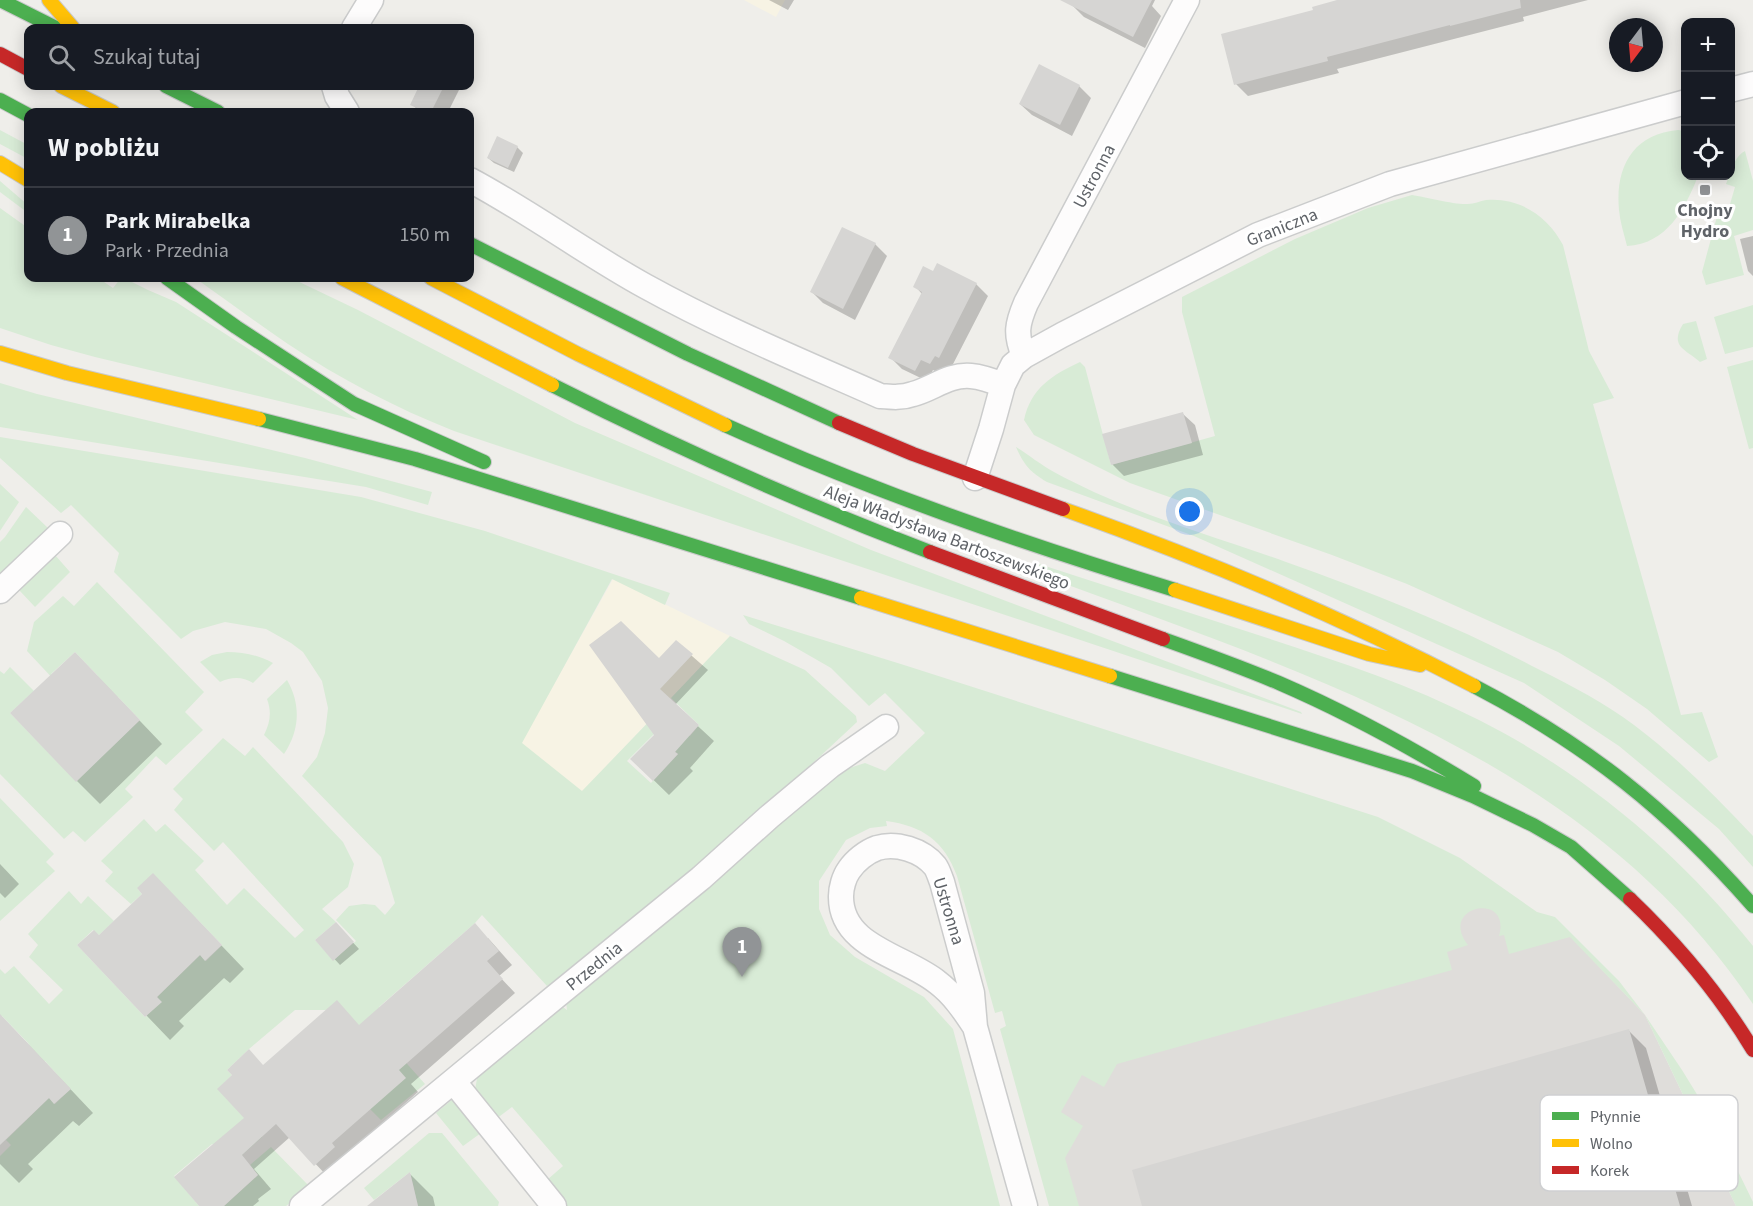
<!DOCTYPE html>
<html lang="pl">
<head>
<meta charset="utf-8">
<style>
	body { margin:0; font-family:"Source Sans 3",sans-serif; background:#20242c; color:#f1f3f6 }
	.controls { position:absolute; right:18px; top:18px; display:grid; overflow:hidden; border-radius:12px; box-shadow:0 3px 15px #0003 }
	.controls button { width:54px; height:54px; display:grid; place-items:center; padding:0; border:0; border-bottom:2px solid #363941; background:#171b24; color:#f1f3f6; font:30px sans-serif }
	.compass { position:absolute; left:1609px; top:18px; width:54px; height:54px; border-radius:50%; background:#171b24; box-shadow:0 3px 15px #0003; rotate:196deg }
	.you { position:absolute; left:1190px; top:512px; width:21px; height:21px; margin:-15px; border:4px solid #fff; border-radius:50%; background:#1a73e8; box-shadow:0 0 0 9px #1a73e833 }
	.badge { display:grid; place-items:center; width:39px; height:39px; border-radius:50%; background:#919496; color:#fff; font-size:20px; font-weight:700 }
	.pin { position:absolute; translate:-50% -50px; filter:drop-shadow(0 2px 3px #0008) }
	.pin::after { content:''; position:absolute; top:32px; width:21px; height:18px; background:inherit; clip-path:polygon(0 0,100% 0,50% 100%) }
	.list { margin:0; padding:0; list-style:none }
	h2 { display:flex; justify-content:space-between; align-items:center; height:78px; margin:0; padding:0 24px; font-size:26px }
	h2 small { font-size:20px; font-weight:400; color:#9ea1a6 }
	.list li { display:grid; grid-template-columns:39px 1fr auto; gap:18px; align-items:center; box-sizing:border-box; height:96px; padding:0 24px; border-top:2px solid #363941 }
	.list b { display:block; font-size:22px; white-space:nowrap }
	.list p { margin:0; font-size:20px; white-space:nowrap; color:#9ea1a6 }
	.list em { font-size:20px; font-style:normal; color:#9ea1a6 }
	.icon { flex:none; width:33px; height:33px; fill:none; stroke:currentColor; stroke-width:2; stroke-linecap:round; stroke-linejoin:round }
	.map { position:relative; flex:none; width:1753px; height:1206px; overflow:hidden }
	.search { position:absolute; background:#171b24; box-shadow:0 3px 15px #0003; left:24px; top:24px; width:450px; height:66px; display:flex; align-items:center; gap:15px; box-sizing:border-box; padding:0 21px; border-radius:12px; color:#9ea1a6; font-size:22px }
	.panel { position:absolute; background:#171b24; box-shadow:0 3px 15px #0003; left:24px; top:108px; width:450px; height:174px; border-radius:12px }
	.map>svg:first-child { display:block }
	.commercial { fill:#f7f3e4 }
	.industrial { fill:#dfddda }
	.green { fill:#d8ebd6; fill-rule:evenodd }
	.shadow { fill:#0003 }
	.building { fill:#d6d5d3 }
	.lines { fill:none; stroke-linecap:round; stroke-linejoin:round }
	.street-casing { stroke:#cbcccc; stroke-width:27 }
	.fast-casing { stroke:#cacacb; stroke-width:16 }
	.slow-casing { stroke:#cacacb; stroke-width:16 }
	.jam-casing { stroke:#cacacb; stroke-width:16 }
	.street { stroke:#fdfcfc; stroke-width:24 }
	.fast { stroke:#4caf50; stroke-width:14 }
	.slow { stroke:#ffc107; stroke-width:14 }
	.jam { stroke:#c62828; stroke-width:14 }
	.poi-dot { fill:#919496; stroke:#fff; stroke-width:2 }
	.labels { text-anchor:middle; stroke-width:6; stroke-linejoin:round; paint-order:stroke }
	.street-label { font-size:18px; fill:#5f6368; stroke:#fff }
	.poi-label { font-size:18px; font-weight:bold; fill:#5f6368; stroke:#fff }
	.key { fill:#fff; stroke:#cfd0d2; stroke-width:1.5 }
	.key-label { font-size:16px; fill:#5f6368 }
</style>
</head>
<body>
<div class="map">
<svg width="1753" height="1206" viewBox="0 0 1753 1206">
	<rect width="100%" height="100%" fill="#efeeea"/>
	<!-- commercial -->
	<path class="commercial" d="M744,0H785L776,17Z
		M613,579L730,636L582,792L521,743Z"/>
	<!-- industrial -->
	<path class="industrial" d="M1448,892L1570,936L1645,1015L1736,1206H1061L1026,1080Z"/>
	<!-- green -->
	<path class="green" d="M0,130L28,145V159L0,144Z
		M1678,130L1685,131L1686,176H1698C1685,209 1667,244 1627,246C1624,234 1620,222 1619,210C1615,167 1633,134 1678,130Z
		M1745,151L1753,181V230L1734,236L1744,275L1706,285L1702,272L1719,209L1728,211L1735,187L1726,184L1729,176H1730C1731,167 1737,155 1745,151Z
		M0,181L28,205V213L0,192Z
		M1412,195C1426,197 1455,205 1468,204C1474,204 1480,201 1486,200C1519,197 1548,216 1563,245L1589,351L1614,398L1593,404L1681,715L1702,712L1718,757L1709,762L1647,709L1605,680L1558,652L1407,584L1332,555L1130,483L1034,435L1024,420C1031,388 1052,375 1080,362L1085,367L1111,465L1215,436L1182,312V297L1295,239L1368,208Z
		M0,208L28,228V278H98L113,288L121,278H124L148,290L176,302L358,420L95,357L51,345L0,328Z
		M195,278H291L358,310L575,423L871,550L1301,712L1302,714L454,431C396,408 340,379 288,344C257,323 226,300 195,278Z
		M1753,305V347L1725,354L1714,317Z
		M1696,321L1707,359L1700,362C1686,349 1669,347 1683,324Z
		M1753,360V448L1749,449L1727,367Z
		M0,383L37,394L305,458L432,492L428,505L366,487L0,427Z
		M0,437L361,497L485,531L670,593L665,605L612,579L522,743L582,791L660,710L690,736L699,725L671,698L730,636L805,670L856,716L857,722L727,843L560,977L547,986L482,915L475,923L379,1007L384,1038L425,1084L381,1120L370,1109L405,1078L326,1010H295L249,1049L227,1070L232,1075L218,1089L262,1137L242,1155L212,1144L174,1176L199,1206H0V1156L11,1145L6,1140L49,1098L55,1104L70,1089L45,1061L41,1064L28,1043L2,1016L0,1018V969L5,974L14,966L49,1004L63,990L29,957L38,945L28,934L69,891L81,904L88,896L114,921L99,935L93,930L77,945L145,1017L161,1002L157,997L200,955L206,961L222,945L196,918L137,888L142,894L131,904L105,881L113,872L101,861L144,819L156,832L165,824L204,861L195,870L227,905L244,888L295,938L304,930L223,842L214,851L174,810L183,799L173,789L223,738L245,756L253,747L343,842L354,864L348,887L322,909L336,922L315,940L333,960L356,941L336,920L349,906L364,904L375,905L385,915L395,903L381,857L302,776L317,757L325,733L328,708L322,681L303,652L291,643L266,629L225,622L193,631L181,639L114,572L119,553L71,505L61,513L0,458ZM655,733L678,754L651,783L627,761Z
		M1016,447C1029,455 1041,465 1054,472C1127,512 1208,534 1286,562C1373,593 1459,627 1540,670C1572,686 1605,703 1634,725C1678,758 1715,796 1753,836V867L1719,829L1619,746L1524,683L1194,536L1047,482C1030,472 1024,465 1016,447Z
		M0,484L19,502L0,531Z
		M26,507L48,528L0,574V542L5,537Z
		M55,555L70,572L35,607L19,590Z
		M1039,564C1111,587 1183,611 1255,634C1331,659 1407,683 1479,720C1586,774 1679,853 1753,946V1004C1588,757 1300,672 1036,573Z
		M97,582L204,692L185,712L203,730L166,765L156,756L125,789L133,797L85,842L73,831L64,839L0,774V671L4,674L10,667L34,691L10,713L76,781L140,720L118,697L114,700L97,675L75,652L51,674L57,683L27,651L34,622L63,596L74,606Z
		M743,615L904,665L1378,817L1460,858L1537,912L1555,917L1619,981L1645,1015L1682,1070L1714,1122L1753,1202V1206H1736L1645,1015L1570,937L1509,954L1504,935L1499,936C1512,891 1437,906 1468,945L1447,952L1452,970L1117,1064L1104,1087L1082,1075L1061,1112L1083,1126L1065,1158L1079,1206H1049L1000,1029L1006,1026L1002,1011L995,1013L957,876C944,841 923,826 886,821L887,826L870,828L846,840L819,881V909L830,935L855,957L924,997L953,1029L1000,1206H567L547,1180L563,1166L512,1107L496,1119L475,1090L478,1073L560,1005L567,1010L566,1001L840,771L865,763L885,771L925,733L885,693L869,706L831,668L784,641L749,624Z
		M227,652C244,652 258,655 273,663L253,683C242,676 231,677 220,682L200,662L212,655Z
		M287,680C301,704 300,730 284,754L264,735C270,723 272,712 267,699Z
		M0,798L54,854L46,862L55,871L0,921Z
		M453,1099L481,1133L463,1146L436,1113Z
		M429,1133H442L499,1202L498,1206H418L410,1172L374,1200L364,1188Z
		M271,1147L310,1187L286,1206H224L258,1175L250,1165Z"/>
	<!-- shadow -->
	<path class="shadow" d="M769,0H794L788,10Z
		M1074,0H1155L1152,6L1161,16L1145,48L1084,17L1072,5Z
		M1342,0H1588L1523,17L1524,21L1337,69L1339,73L1248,96L1236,84L1315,11Z
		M1040,66L1079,86L1091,98L1072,136L1032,115L1020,104Z
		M420,86H461L448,112H420L412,104Z
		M517,147L523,153L514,172L494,163L488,158Z
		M1753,236V276L1748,271L1740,239Z
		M875,244L887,256L855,320L823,303L812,292Z
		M976,284L988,296L951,368L947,367L942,375L933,370L927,381L902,369L890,357L922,294L915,286Z
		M1183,414L1195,425L1203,455L1124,476L1112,464Z
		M676,642L708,670L675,705L714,741L690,768L693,771L669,795L632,759L656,735L659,660Z
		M98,677L162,744L100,804L77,781Z
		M0,864L19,884L5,898L0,893Z
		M176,898L244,969L230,983L224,978L179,1021L184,1026L170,1040L79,945L99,937Z
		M336,924L359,949L340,965L317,940Z
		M488,938L512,965L499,976L515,993L411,1084L418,1092L344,1157L329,1178L290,1137L254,1169L271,1189L258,1199L259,1201L253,1206H201L246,1118L264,1066L359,1027Z
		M0,1020L25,1041L93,1113L79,1126L73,1121L28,1164L33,1169L19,1183L0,1164Z
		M1628,1030L1646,1048L1692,1206H1144Z
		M410,1174L433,1197L435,1206H369Z"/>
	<!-- building -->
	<path class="building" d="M1060,0H1152L1133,37Z
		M1337,0H1520L1521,8L1450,26V25L1327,57L1328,61L1234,85L1221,34L1313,10L1312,7Z
		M1039,64L1080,85L1060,125L1019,104Z
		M419,86H444L431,112H426L410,105Z
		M497,136L518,146L508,168L487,158Z
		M842,227L876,243L843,309L810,292Z
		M937,263L977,283L939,358L935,356L930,364L921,360L915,371L888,358L922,292L913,287L923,266L933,271Z
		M1183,412L1192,443L1111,465L1102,434Z
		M621,621L659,658L676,640L693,654L660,689L699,725L675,752L678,754L653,781L630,759L654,735L589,645Z
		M75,652L140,720L76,782L10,713Z
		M153,873L222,945L205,961L200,955L157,997L162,1002L145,1017L77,945L94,930L99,935L142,894L137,888Z
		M336,922L354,942L333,961L315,940Z
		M475,923L499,951L487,961L503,979L399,1070L406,1078L332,1143L335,1147L314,1166L276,1124L242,1155L258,1175L224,1206H199L174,1177L244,1118L217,1089L232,1075L227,1070L249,1049L263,1065L337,1000L359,1025Z
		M0,1014L71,1089L54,1104L49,1098L0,1145Z
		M1629,1029L1680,1206H1142L1132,1170Z
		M410,1172L418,1206H367Z"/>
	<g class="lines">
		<!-- street casing -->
		<g class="street-casing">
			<path id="street" d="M354,28L371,0
				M334,86L337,96L347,112
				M1730,90L1753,84
				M470,180C530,212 585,253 645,286C721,328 801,361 880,396C892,397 902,398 913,394C933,389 948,374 971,376C982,377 993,381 1003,385
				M1024,356C1015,334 1017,324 1026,303L1187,0
				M975,478L991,429L1003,385L1013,365L1024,356L1062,335L1258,235L1390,184L1686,102
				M0,591L60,534
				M975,1027C964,1010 953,994 937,982C905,956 840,947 841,896C841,888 844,877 849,870C855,861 866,852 877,848C896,842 922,850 935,866C938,870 940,877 942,882L972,993L975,1027L1025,1206
				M454,1082L554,1206
				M302,1206L555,997L701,878L769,817L830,766L886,727"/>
		</g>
		<!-- fast casing -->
		<g class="fast-casing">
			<path id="fast" d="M0,0L56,28
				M166,86L218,112
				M0,100L28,115
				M470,244L688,354L839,423
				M167,278L236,327L354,404L484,462
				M552,385C675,447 801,503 930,552
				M259,419L415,459L861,598
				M725,425C871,491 1022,543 1175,590
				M1163,639C1202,653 1241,667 1279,683C1346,712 1412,748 1474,786
				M1110,676L1412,771L1473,796L1533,825L1571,847L1630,899
				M1474,686C1587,745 1669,810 1753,906"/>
		</g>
		<!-- slow casing -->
		<g class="slow-casing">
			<path id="slow" d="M49,0L73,28
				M61,86L113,112
				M0,163L28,180
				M342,278L552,385
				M431,278L578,354L725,425
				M0,353L67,373L259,419
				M1063,509C1203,559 1342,617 1474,686
				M1175,590L1369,654L1420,665
				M861,598L1110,676"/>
		</g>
		<!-- jam casing -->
		<g class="jam-casing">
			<path id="jam" d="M0,54L28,69
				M839,423L913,454L1063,509
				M930,552L1163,639
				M1630,899C1676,943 1720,995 1753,1050"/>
		</g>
		<!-- street -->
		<use href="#street" class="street"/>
		<!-- fast -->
		<use href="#fast" class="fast"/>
		<!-- slow -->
		<use href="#slow" class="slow"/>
		<!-- jam -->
		<use href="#jam" class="jam"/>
	</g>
	<!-- markers -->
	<rect class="poi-dot" x="1699" y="184" width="12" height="12" rx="3"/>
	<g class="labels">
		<!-- street labels -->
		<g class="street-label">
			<text transform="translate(1094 176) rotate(-62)" y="6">Ustronna</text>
			<text transform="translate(1282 227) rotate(-22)" y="6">Graniczna</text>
			<text transform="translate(947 537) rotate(21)" y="6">Aleja Władysława Bartoszewskiego</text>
			<text transform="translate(949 911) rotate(73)" y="6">Ustronna</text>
			<text transform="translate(594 966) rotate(-39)" y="6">Przednia</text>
		</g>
		<!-- poi labels -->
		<g class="poi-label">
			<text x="1705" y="216">Chojny<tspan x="1705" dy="21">Hydro</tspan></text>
		</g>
	</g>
	<!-- legend -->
	<rect x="1540" y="1095" width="198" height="96" rx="9" class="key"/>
	<rect x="1552" y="1112" width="27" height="8" fill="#4caf50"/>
	<rect x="1552" y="1139" width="27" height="8" fill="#ffc107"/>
	<rect x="1552" y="1166" width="27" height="8" fill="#c62828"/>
	<g class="key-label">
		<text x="1590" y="1122">Płynnie</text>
		<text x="1590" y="1149">Wolno</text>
		<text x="1590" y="1176">Korek</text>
	</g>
</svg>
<div class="controls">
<button>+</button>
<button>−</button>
<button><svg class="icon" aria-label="locate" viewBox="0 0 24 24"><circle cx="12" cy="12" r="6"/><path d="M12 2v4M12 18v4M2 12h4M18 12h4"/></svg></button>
</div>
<svg class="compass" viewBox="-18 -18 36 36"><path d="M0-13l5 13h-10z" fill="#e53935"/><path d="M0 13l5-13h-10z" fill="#9ea1a6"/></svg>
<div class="you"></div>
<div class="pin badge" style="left:742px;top:977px">1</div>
<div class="search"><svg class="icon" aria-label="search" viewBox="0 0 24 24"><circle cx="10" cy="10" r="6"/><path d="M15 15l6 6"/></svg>Szukaj tutaj</div>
<section class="panel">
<h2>W pobliżu<small></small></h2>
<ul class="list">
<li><span class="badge">1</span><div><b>Park Mirabelka</b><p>Park · Przednia</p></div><em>150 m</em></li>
</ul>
</section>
</div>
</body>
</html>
